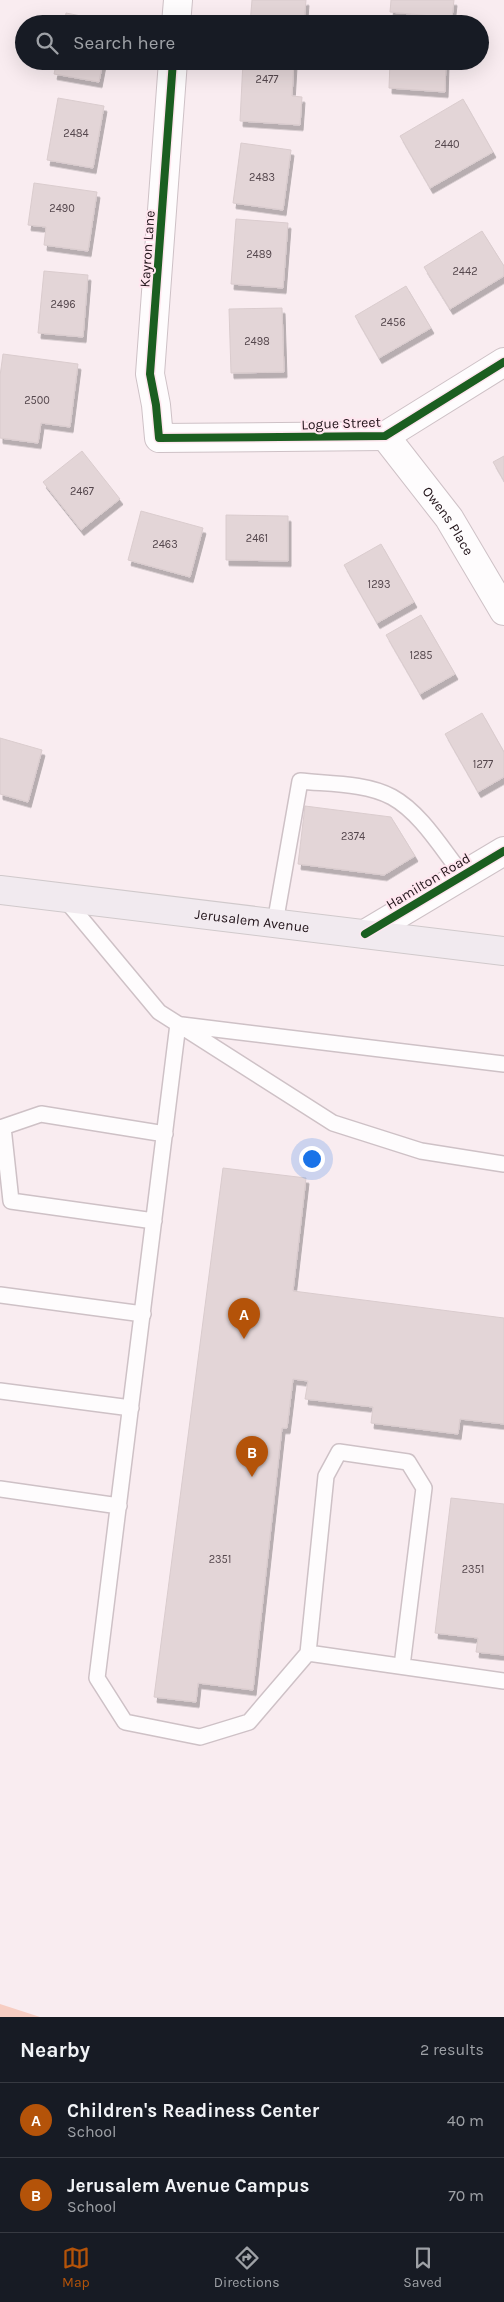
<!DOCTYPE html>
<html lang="en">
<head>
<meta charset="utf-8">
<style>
	body { margin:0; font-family:Karla,sans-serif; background:#20242c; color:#f1f3f6 }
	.you { position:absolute; left:311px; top:1158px; width:18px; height:18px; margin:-12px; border:4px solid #fff; border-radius:50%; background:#1a73e8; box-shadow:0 0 0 8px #1a73e833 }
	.badge { display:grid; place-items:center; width:32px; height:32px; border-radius:50%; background:#b45309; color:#fff; font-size:16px; font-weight:700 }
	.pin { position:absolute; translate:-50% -41px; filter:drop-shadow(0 1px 2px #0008) }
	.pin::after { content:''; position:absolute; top:26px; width:18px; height:15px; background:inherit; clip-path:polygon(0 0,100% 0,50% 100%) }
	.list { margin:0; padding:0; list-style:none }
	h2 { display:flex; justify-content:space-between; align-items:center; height:65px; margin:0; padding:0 20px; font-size:21px }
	h2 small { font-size:16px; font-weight:400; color:#9ea1a6 }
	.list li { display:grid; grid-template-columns:32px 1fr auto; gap:15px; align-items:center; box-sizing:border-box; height:75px; padding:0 20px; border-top:1px solid #363941 }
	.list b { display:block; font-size:19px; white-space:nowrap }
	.list p { margin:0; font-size:16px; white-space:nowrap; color:#9ea1a6 }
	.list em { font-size:16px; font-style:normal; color:#9ea1a6 }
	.icon { flex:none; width:28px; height:28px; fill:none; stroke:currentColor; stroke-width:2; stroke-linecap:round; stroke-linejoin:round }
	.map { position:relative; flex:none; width:504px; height:2017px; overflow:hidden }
	.search { position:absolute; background:#171b24; box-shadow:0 5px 20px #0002; left:15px; right:15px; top:15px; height:55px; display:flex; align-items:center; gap:12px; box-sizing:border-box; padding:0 18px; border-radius:28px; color:#9ea1a6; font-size:19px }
	.sheet { height:215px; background:#171b24 }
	nav { display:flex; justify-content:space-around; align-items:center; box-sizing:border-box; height:70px; border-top:1px solid #363941; background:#171b24; font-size:14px; color:#9ea1a6 }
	nav a { display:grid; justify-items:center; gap:2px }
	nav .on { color:#b45309 }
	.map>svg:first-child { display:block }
	.green { fill:#f7cdc2 }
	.building { fill:#e3d5d7; stroke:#daccce; filter:url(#shadow) }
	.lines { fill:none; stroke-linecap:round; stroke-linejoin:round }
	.service-casing { stroke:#cec1c6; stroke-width:18 }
	.minor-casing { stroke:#cec1c6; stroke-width:30 }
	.primary-casing { stroke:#d0c9cb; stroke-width:30 }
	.service { stroke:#fefcfd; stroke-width:15 }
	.minor { stroke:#fefcfd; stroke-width:28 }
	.primary { stroke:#f1eaef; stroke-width:28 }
	.cycleway-casing { stroke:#ffe6ef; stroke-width:11 }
	.cycleway { stroke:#1b5e20; stroke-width:8 }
	.labels { text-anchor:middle; stroke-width:4; stroke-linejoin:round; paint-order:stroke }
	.number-label { font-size:11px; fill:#54464c }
	.street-label { font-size:14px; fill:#211319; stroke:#ffe6ef }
</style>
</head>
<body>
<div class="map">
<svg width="504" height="2017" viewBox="0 0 504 2017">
	<defs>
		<filter id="shadow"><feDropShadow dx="3" dy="5.5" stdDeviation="0" flood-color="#0004"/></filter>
	</defs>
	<rect width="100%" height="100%" fill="#f9ecf0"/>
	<!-- green -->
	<path class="green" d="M0,2004L40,2017H0Z"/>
	<!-- building -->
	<path class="building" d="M252,0H306L304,24H250Z
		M391,0H454L452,18L390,12Z
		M66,13L111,22L110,24H64Z
		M57,61H103L99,82L54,74Z
		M243,61L294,62L292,96L302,97L300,125L240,121Z
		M390,61H446L445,92L389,88Z
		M58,98L104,106L93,168L47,160Z
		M463,99L493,152L430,188L400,136Z
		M241,143L291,150L283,210L233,203Z
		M34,183L97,192L88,251L44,245L46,227L28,225Z
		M236,219L288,223L283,288L231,284Z
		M482,231L504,266V276L450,309L424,267Z
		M44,271L88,275L83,337L38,333Z
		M406,286L431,328L379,358L355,316Z
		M282,308L284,372L231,373L229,309Z
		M3,354L78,364L70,427L41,423L38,443L0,438V376Z
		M82,451L120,499L81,530L43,482Z
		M504,456V481L493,462Z
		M141,511L203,528L190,577L128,560Z
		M226,515L288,516V561L226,560Z
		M381,544L414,602L377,623L344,565Z
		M421,615L455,674L420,694L386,635Z
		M482,713L504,752V777L478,792L445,734Z
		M0,738L42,750L28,802L0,794Z
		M305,806L391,817L415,856L384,875L298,864Z
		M223,1168L306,1178L293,1291L504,1318V1424L460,1419L458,1434L371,1423L373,1407L305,1399L308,1381L293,1379L287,1428H282L253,1690L198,1683L196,1702L154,1697Z
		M451,1498L504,1504V1655L476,1652L478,1638L435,1633Z"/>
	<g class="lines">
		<!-- service casing -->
		<g class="service-casing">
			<path id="service" d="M64,898L159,1012L333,1123L421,1151L504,1164
				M275,923L300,781C329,784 366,783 392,797C421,813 442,849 462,874
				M178,1024L97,1678L125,1722L200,1737L249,1722L308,1653L326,1476L339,1452L408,1462L424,1488L402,1666
				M182,1025L504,1064
				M154,1221L11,1201L3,1127L41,1114L165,1134
				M0,1295L143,1314
				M0,1391L131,1408
				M0,1489L119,1506
				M308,1653L504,1681"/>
		</g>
		<!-- minor casing -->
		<g class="minor-casing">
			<g id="minor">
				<path d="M176,24L178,0"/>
				<path d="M173,61L150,374L156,405L159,438L385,436L504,362"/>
				<path id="s1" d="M385,436L449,518L504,611"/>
				<path d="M365,934L504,851"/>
			</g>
		</g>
		<!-- primary casing -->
		<g class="primary-casing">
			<g id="primary">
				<path id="s2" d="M0,890L504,951"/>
			</g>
		</g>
		<!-- service -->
		<use href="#service" class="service"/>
		<!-- minor -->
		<use href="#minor" class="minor"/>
		<!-- primary -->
		<use href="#primary" class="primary"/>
		<!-- cycleway casing -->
		<g class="cycleway-casing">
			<path id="cycleway" d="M173,61L150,374L156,405L159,438L385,436L504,362
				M365,934L504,851"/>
		</g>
		<!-- cycleway -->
		<use href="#cycleway" class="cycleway"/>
	</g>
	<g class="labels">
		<!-- number labels -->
		<g class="number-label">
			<text x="267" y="83">2477</text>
			<text x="76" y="137">2484</text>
			<text x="447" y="148">2440</text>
			<text x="262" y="181">2483</text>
			<text x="62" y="212">2490</text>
			<text x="259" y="258">2489</text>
			<text x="465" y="275">2442</text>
			<text x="63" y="308">2496</text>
			<text x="393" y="326">2456</text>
			<text x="257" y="345">2498</text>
			<text x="37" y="404">2500</text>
			<text x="82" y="495">2467</text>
			<text x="257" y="542">2461</text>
			<text x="165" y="548">2463</text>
			<text x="379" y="588">1293</text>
			<text x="421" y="659">1285</text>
			<text x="483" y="768">1277</text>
			<text x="353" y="840">2374</text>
			<text x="220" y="1563">2351</text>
			<text x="473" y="1573">2351</text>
		</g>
		<!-- street labels -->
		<g class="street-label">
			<text transform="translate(147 249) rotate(-86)" y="5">Kayron Lane</text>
			<text transform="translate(341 423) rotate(-2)" y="5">Logue Street</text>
			<text dy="5" stroke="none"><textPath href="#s1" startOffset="106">Owens Place</textPath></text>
			<text transform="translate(428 881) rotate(-31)" y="5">Hamilton Road</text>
			<text dy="5" stroke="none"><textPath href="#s2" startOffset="254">Jerusalem Avenue</textPath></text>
		</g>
	</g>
</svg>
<div class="you"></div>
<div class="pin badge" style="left:244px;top:1339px">A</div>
<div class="pin badge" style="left:252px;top:1477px">B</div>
<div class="search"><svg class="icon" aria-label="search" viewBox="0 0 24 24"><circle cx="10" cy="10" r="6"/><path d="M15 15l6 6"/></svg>Search here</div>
</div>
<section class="sheet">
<h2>Nearby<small>2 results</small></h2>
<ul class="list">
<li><span class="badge">A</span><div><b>Children's Readiness Center</b><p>School</p></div><em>40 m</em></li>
<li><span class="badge">B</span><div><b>Jerusalem Avenue Campus</b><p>School</p></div><em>70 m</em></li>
</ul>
</section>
<nav>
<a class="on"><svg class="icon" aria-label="map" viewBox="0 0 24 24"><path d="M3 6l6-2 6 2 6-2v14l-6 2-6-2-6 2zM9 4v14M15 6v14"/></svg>Map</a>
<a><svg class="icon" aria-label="directions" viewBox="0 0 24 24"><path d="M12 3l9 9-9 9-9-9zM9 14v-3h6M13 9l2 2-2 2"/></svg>Directions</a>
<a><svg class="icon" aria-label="saved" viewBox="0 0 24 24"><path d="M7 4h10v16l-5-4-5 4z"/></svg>Saved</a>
</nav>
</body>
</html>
